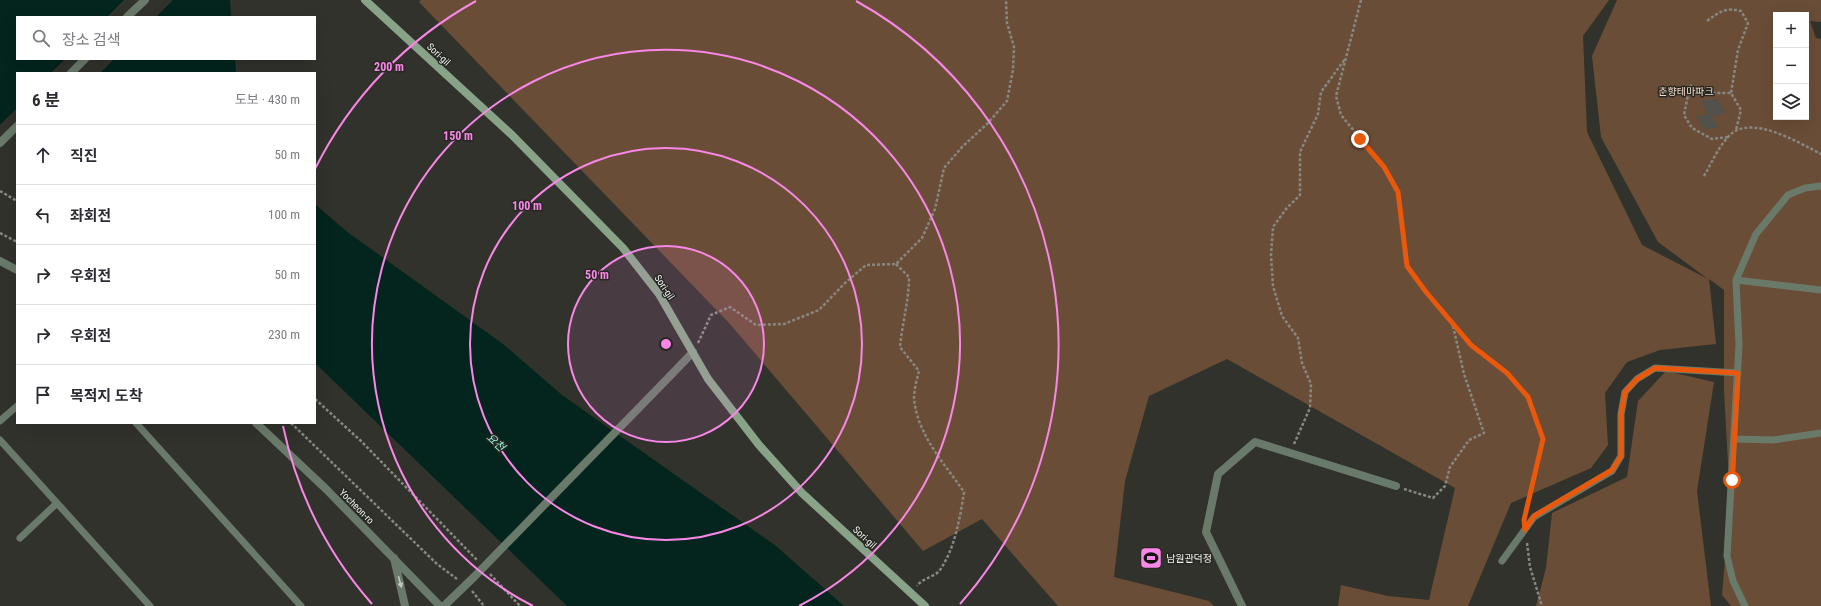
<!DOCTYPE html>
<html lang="ko">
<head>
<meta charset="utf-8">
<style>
	body { margin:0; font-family:"Roboto Condensed","Noto Sans KR",sans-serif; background:#f7f7f7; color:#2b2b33 }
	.controls { position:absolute; right:12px; top:12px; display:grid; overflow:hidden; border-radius:0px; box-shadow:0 4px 16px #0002 }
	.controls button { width:36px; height:36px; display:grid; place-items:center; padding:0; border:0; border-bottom:1px solid #e1e1e2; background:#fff; color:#2b2b33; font:20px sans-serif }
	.stop { position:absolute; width:12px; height:12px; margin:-9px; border:3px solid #ea580c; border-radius:50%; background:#fff }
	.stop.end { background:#ea580c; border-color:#fff; box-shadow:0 1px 4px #0008 }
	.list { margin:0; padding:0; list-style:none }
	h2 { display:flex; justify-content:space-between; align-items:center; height:52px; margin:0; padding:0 16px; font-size:17px }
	h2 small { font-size:13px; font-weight:400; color:#7c7c81 }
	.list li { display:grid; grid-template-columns:26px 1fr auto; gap:12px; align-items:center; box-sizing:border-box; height:60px; padding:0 16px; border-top:1px solid #e1e1e2 }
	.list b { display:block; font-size:15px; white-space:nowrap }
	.list em { font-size:13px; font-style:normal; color:#7c7c81 }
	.icon { flex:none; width:22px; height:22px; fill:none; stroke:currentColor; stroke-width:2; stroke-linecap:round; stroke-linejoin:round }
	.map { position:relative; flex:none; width:1821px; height:606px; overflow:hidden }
	.search { position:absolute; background:#fff; box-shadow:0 4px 16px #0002; left:16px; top:16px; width:300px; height:44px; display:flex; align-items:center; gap:10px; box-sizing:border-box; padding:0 14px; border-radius:0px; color:#7c7c81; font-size:15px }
	.panel { position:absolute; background:#fff; box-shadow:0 4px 16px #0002; left:16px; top:72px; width:300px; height:352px; border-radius:0px }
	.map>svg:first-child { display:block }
	.green { fill:#6a4d36; fill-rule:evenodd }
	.water { fill:#03251d }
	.pier { fill:#31322c }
	.building { fill:#53514b }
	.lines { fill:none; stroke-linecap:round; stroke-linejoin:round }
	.path { stroke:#878882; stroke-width:2.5; stroke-dasharray:3 2; stroke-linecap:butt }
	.service { stroke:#6a7a6a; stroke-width:7 }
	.minor { stroke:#6a7a6a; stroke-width:8 }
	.tertiary { stroke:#6a7a6a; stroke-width:8 }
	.secondary { stroke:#89a389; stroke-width:8 }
	.tertiary-bridge { stroke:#6a7a6a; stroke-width:8 }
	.oneway { fill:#c2c8c0 }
	.route { stroke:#ea580c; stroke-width:5 }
	.ring { fill:none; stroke:#f987e8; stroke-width:2 }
	.labels { text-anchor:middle; stroke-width:3; stroke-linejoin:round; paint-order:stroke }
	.street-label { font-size:10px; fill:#f1f2ee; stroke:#272823 }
	.park-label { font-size:10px; fill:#f8ddc9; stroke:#272823 }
	.poi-label { font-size:10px; fill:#f1f2ee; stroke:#272823; text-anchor:start }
	.water-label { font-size:11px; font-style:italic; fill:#96f7dc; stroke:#272823 }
	.centre { fill:#f987e8; stroke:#272823; stroke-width:2 }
	.ring-label { font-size:12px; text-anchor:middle; font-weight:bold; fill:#f987e8; stroke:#272823; stroke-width:3; stroke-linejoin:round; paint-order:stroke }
</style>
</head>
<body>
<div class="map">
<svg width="1821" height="606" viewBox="0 0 1821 606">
	<rect width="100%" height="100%" fill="#31322c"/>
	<!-- green -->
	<path class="green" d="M421,0H1609L1583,36L1587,132L1642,245L1708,279L1658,242L1601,137L1592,56L1617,0H1821V22L1810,21L1816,38L1821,39V606H1731L1722,595L1730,499L1724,391V290L1709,279L1716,344L1660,350L1627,362L1605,393L1608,445L1591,468L1511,503L1468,606H1338L1341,585L1388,596L1429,600L1455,488L1227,359L1149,396L1125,481L1114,577L1209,601L1214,606H1058L982,519L923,551L730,324L419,2ZM1776,15H1806V117H1776Z
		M1666,371L1714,382L1697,491L1711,606H1536L1546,568L1552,513L1627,477L1638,401Z"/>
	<!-- water -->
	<path class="water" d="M0,0H230L231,17H17V59H235L236,73H17V140L0,129Z
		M315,204L346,231L503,344L562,395L776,546L844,606H567L315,363Z"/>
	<!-- pier -->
	<path class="pier" d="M124,0H173L156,17H107Z
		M65,59H114L100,73H51Z
		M17,108V142L0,132V125Z"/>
	<!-- building -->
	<path class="building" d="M1717,99L1726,113L1711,117L1719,127L1705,130L1695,116L1707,115L1702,100Z"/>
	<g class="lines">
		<!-- path -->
		<path class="path" d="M1361,0L1336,96L1341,115L1384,167L1398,192L1407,266L1426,292L1471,345L1507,373L1528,397L1543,439L1526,511
			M1707,21C1719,12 1726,7 1741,11L1748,23L1738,50L1731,93
			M1728,137L1712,139L1692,128L1684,115L1690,85L1700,93H1731L1741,110L1736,130
			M1704,176C1711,164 1718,148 1728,137C1749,112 1799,143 1821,154
			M0,191L17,201
			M0,233L17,242
			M896,264L909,277C909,301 902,324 900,347L919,371C917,379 914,390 914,398C917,435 945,464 964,492C960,518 955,548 940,570C935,577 922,578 917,586
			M698,343L711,315L730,307L756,325L784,324L819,310L845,283L866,265L896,264L922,238L935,209L944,168L962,147L988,123L1007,101L1013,70L1014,47L1007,23L1006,0
			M315,399L361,441L477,560
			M291,423L437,564L457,579
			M1294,444L1310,408L1311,384L1302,363L1298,338L1282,316L1273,286L1271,255L1273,227L1286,209L1300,195V152L1318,114L1321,92L1345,59
			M1404,489L1433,498L1445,486L1450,467L1469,440L1484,433L1464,374L1453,326
			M1527,543L1530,567L1542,606
			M490,574L520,606
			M472,591L484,606"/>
		<!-- service -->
		<path class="service" d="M1736,280L1821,290
			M0,421L17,406
			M136,423L301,606
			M1734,439L1773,440L1821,433
			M0,440L150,606
			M20,538L57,503
			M1502,561L1534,517L1612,471L1621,456V414L1625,392L1637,379L1655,368L1738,373
			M1745,606L1733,581L1727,556L1739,345L1736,280L1756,234L1788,195L1805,188L1821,186"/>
		<!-- minor -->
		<path class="minor" d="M1242,606L1206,532L1218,474L1255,442L1396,486"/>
		<!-- tertiary -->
		<path class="tertiary" d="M127,17L145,0
			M71,73L85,59
			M0,143L17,126
			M0,261L17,270
			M671,375L693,352
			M256,423L326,489L440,606
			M394,558L405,606
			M444,606L474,577"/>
		<!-- secondary -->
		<path class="secondary" d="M365,0L512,135L623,248L659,294L708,379L759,445L802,493L925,606"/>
		<!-- tertiary-bridge -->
		<path class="tertiary-bridge" d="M474,577L671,375"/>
	</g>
	<!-- one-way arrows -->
	<defs><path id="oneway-solid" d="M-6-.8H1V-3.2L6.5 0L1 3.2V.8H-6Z"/></defs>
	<use class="oneway" href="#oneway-solid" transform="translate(400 582) rotate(75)"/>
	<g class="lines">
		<!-- route -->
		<path class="route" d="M1360,139L1384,167L1398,192L1407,266L1426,292L1471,345L1507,373L1528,397L1543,439L1524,520L1525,530L1534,516L1612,470L1621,456V414L1625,392L1637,379L1655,368L1738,373L1732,480"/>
	</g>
	<!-- distance rings -->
	<circle cx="666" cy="344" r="98" fill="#f987e8" fill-opacity=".12"/>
	<g class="ring">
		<circle cx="666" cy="344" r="98"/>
		<circle cx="666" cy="344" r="196"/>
		<path d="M533 606A294 294 0 1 1 799 606"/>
		<path d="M372 604A392 392 0 0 1 283 426M315 169A392 392 0 0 1 476 1M856 1A392 392 0 0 1 960 604"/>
	</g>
	<!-- icons -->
	<defs>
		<g id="stadium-square" transform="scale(1.15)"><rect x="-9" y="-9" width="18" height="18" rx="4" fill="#f987e8" stroke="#272823"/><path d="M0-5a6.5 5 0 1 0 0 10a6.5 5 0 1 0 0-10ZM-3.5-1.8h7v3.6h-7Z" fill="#111"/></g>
	</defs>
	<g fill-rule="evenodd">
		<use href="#stadium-square" x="1151" y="558"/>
	</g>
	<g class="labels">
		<!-- street labels -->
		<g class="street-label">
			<text transform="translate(439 54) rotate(43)" y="4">Sori-gil</text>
			<text transform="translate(665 287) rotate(56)" y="4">Sori-gil</text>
			<text transform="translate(357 506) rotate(45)" y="4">Yocheon-ro</text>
			<text transform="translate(865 537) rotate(43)" y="4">Sori-gil</text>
		</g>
		<!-- park labels -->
		<g class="park-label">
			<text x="1686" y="95">춘향테마파크</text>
		</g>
		<!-- poi labels -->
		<g class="poi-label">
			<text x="1166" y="562">남원관덕정</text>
		</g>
		<!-- water labels -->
		<g class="water-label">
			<text transform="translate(496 442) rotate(42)" y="4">요천</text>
		</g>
	</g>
	<circle cx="666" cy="344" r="6" class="centre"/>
	<g class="ring-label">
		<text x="389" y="71">200 m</text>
		<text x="458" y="140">150 m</text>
		<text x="527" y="210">100 m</text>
		<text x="597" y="279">50 m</text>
	</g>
</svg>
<div class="controls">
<button>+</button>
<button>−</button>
<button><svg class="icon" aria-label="layers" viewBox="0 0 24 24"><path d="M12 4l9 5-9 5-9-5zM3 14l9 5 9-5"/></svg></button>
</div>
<div class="stop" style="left:1732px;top:480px"></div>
<div class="stop end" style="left:1360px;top:139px"></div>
<div class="search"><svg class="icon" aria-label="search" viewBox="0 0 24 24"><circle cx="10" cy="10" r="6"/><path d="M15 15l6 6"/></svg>장소 검색</div>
<section class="panel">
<h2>6 분<small>도보 · 430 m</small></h2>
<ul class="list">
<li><svg class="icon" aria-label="ahead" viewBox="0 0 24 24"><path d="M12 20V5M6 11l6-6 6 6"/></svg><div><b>직진</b></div><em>50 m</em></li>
<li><svg class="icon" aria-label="left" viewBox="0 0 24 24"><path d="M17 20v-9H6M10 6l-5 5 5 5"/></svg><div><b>좌회전</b></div><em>100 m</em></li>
<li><svg class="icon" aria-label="right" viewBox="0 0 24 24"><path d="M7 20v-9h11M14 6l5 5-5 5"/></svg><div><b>우회전</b></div><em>50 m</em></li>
<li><svg class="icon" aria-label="right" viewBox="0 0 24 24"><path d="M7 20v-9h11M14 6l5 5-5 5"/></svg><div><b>우회전</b></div><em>230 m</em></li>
<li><svg class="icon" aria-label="arrive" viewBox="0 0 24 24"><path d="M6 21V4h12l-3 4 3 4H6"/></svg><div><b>목적지 도착</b></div></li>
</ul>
</section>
</div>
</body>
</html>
